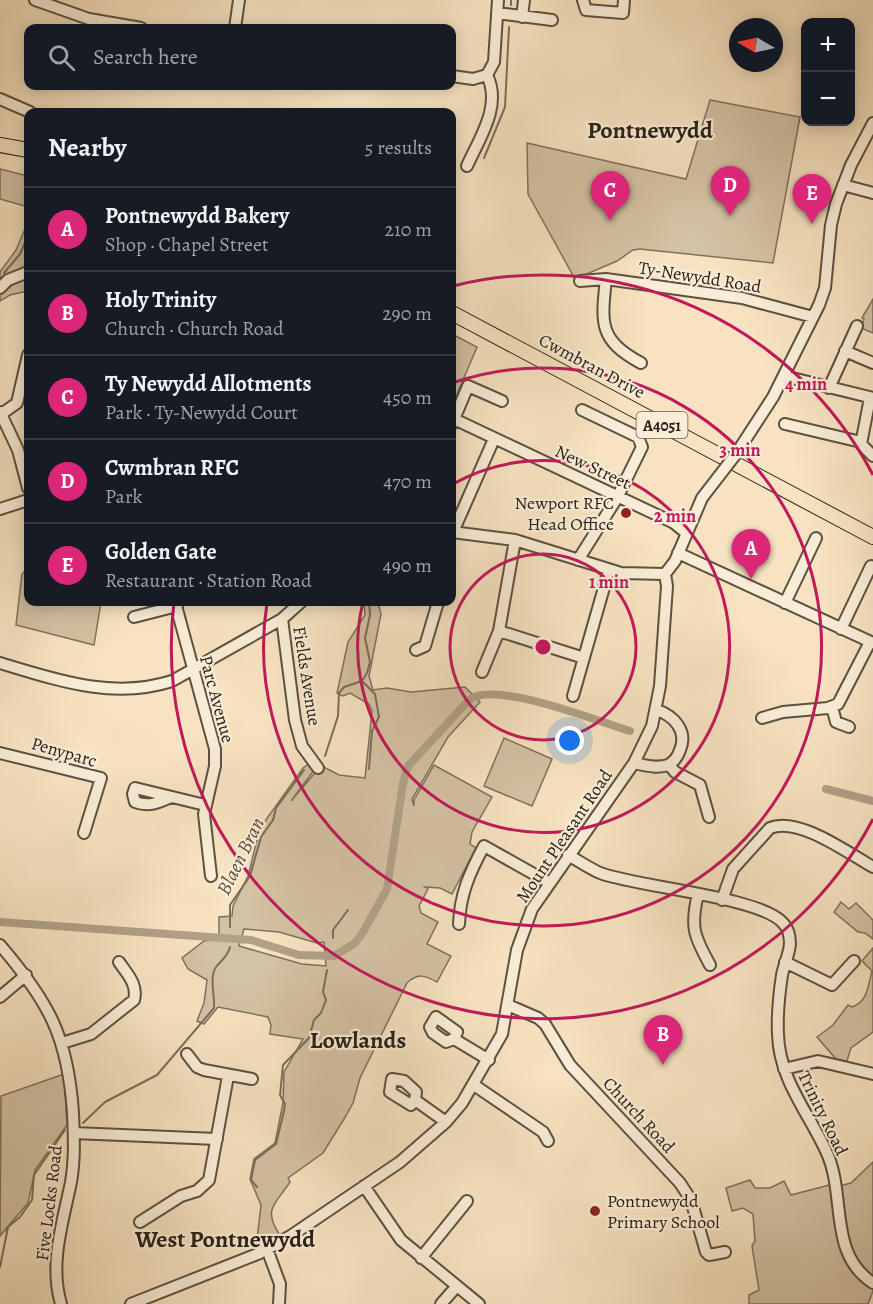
<!DOCTYPE html>
<html lang="en">
<head>
<meta charset="utf-8">
<style>
	body { margin:0; font-family:Alegreya,serif; background:#20242c; color:#f1f3f6 }
	.controls { position:absolute; right:18px; top:18px; display:grid; overflow:hidden; border-radius:12px; box-shadow:0 3px 15px #0003 }
	.controls button { width:54px; height:54px; display:grid; place-items:center; padding:0; border:0; border-bottom:2px solid #363941; background:#171b24; color:#f1f3f6; font:30px sans-serif }
	.compass { position:absolute; left:729px; top:18px; width:54px; height:54px; border-radius:50%; background:#171b24; box-shadow:0 3px 15px #0003; rotate:279deg }
	.you { position:absolute; left:570px; top:741px; width:21px; height:21px; margin:-15px; border:4px solid #fff; border-radius:50%; background:#1a73e8; box-shadow:0 0 0 9px #1a73e833 }
	.badge { display:grid; place-items:center; width:39px; height:39px; border-radius:50%; background:#db2777; color:#fff; font-size:20px; font-weight:700 }
	.pin { position:absolute; translate:-50% -50px; filter:drop-shadow(0 2px 3px #0008) }
	.pin::after { content:''; position:absolute; top:32px; width:21px; height:18px; background:inherit; clip-path:polygon(0 0,100% 0,50% 100%) }
	.list { margin:0; padding:0; list-style:none }
	h2 { display:flex; justify-content:space-between; align-items:center; height:78px; margin:0; padding:0 24px; font-size:26px }
	h2 small { font-size:20px; font-weight:400; color:#9ea1a6 }
	.list li { display:grid; grid-template-columns:39px 1fr auto; gap:18px; align-items:center; box-sizing:border-box; height:84px; padding:0 24px; border-top:2px solid #363941 }
	.list b { display:block; font-size:22px; white-space:nowrap }
	.list p { margin:0; font-size:20px; white-space:nowrap; color:#9ea1a6 }
	.list em { font-size:20px; font-style:normal; color:#9ea1a6 }
	.icon { flex:none; width:33px; height:33px; fill:none; stroke:currentColor; stroke-width:2; stroke-linecap:round; stroke-linejoin:round }
	.map { position:relative; flex:none; width:873px; height:1304px; overflow:hidden }
	.search { position:absolute; background:#171b24; box-shadow:0 3px 15px #0003; left:24px; top:24px; width:432px; height:66px; display:flex; align-items:center; gap:15px; box-sizing:border-box; padding:0 21px; border-radius:12px; color:#9ea1a6; font-size:22px }
	.panel { position:absolute; background:#171b24; box-shadow:0 3px 15px #0003; left:24px; top:108px; width:432px; height:498px; border-radius:12px }
	.map>svg:first-child { display:block }
	.green { fill:#d4c2a4; stroke:#7e715d; stroke-width:1.5; fill-rule:evenodd }
	.lines { fill:none; stroke-linecap:round; stroke-linejoin:round }
	.stream { stroke:#7a6d5a; stroke-width:2 }
	.canal { stroke:#b1a187; stroke-width:8 }
	.minor-casing { stroke:#5c5141; stroke-width:14 }
	.major-casing { stroke:#282016; stroke-width:16 }
	.minor { stroke:#faedd7; stroke-width:10 }
	.major { stroke:#f7e3c1; stroke-width:14 }
	.minor-bridge-casing { stroke:#5c5141; stroke-width:14; stroke-linecap:butt }
	.minor-bridge { stroke:#faedd7; stroke-width:10 }
	.ring { fill:none; stroke:#c2185b; stroke-width:3 }
	.poi-dot { fill:#8f2418; stroke:#faedd7; stroke-width:2 }
	.labels { text-anchor:middle; stroke-width:4.5; stroke-linejoin:round; paint-order:stroke }
	.shield { fill:#faedd7; stroke:#675e50; stroke-width:1.5 }
	.shield-label { font-size:16px; font-weight:bold; fill:#282016 }
	.street-label { font-size:18px; fill:#282016; stroke:#faedd7 }
	.poi-label { font-size:18px; fill:#282016; stroke:#faedd7; text-anchor:end }
	.water-label { font-size:20px; font-style:italic; fill:#584d3e; stroke:#faedd7 }
	.district-label { font-size:24px; font-weight:bold; fill:#282016; stroke:#faedd7 }
	.centre { fill:#c2185b; stroke:#faedd7; stroke-width:3 }
	.ring-label { font-size:18px; text-anchor:middle; font-weight:bold; fill:#c2185b; stroke:#faedd7; stroke-width:4.5; stroke-linejoin:round; paint-order:stroke }
</style>
</head>
<body>
<div class="map">
<svg width="873" height="1304" viewBox="0 0 873 1304">
	<rect width="100%" height="100%" fill="#f7e3c1"/>
	<filter id="stains"><feTurbulence type="fractalNoise" baseFrequency=".00333" numOctaves="4"/><feColorMatrix values="0 0 0 0 .2 0 0 0 0 .09 0 0 0 0 .02 0 0 0 .5 -.17"/></filter>
	<radialGradient id="worn" r=".72"><stop offset=".6" stop-color="#630" stop-opacity="0"/><stop offset="1" stop-color="#630" stop-opacity=".3"/></radialGradient>
	<!-- green -->
	<path class="green" d="M710,100L800,117L773,263L640,249L633,250L617,261L575,279L528,194L527,143L686,179Z
		M0,169L28,176V207L0,199Z
		M28,222V291L10,295L0,301V272L16,250Z
		M873,299V333L861,328L864,319L862,318Z
		M452,334L477,347L452,406Z
		M28,568V602H101L94,645L16,625L22,574Z
		M364,602H378L381,614L369,676L373,690L387,688L411,692L465,687L480,702L448,737L412,799L414,806V800L434,765L492,797L472,832L470,844L476,848L452,894L440,888L425,887L428,889L419,906L421,913L438,922L427,944L451,956L437,982C424,975 418,973 407,983L360,1078L353,1103L344,1119L323,1153L288,1178L290,1182C275,1205 263,1208 279,1234L256,1248L261,1205L250,1179L254,1159L275,1143L283,1103L284,1072L303,1039L270,1034L271,1025L268,1017L218,1007L204,1024L197,1021L204,1003L207,980L188,969L182,958L204,941L219,939V917L232,916L233,906L248,876L260,828L303,768L309,764L315,769L291,801L315,773L324,767L339,775L365,778L372,711L369,704L350,693L343,696L337,693L348,642L365,615ZM244,929L279,932L317,943L324,942L326,966L302,964L239,946Z
		M504,738L552,759L532,806L484,786Z
		M841,902L849,909L856,903L873,920V939L865,933L858,932L834,912Z
		M873,948V1032L851,1048L847,1061L836,1059L817,1037L833,1025L848,1005L852,1007C868,1002 868,985 872,971L862,961Z
		M64,1074L67,1125L35,1170L28,1203L0,1236L1,1096Z
		M873,1162V1291L868,1304H749V1295L759,1290L752,1246L755,1241L753,1214L743,1208L732,1211L726,1188L750,1180L755,1188H770L784,1181L791,1195L829,1185L832,1188L851,1183Z"/>
	<g class="lines">
		<!-- stream -->
		<path class="stream" d="M511,5V0
			M484,158L505,107L509,27
			M452,188L455,180
			M4,273L20,254L28,236
			M362,681L375,694L379,717L372,731L369,769
			M325,756L338,716L339,693L344,687L362,681L367,673L370,662L365,638L370,615L369,602
			M230,927V905L250,876L261,837L273,820L276,808L304,770
			M333,938V930L348,910
			M83,1123L105,1102L157,1075L214,1008C215,996 209,977 216,967C222,959 227,958 230,947
			M257,1187L251,1180L255,1160L276,1144L284,1111L285,1104L280,1095L283,1065L309,1038L314,1020L321,1013L326,1000L323,992L327,970
			M0,1267L8,1227L20,1217L32,1200L34,1175L65,1130"/>
		<!-- canal -->
		<path class="canal" d="M826,789L873,801
			M0,922L251,940L299,955L334,956L355,943L362,934L387,889L403,783L408,766L470,699C498,681 597,721 630,731"/>
		<!-- minor casing -->
		<g class="minor-casing">
			<path id="minor" d="M35,0L89,19L141,28
				M583,0L586,10L623,13L624,0
				M497,13L552,20
				M522,17L524,0
				M235,28L239,0
				M452,76L473,79L487,75
				M0,99L30,112
				M467,166C480,137 502,106 487,75L494,62L498,0
				M843,185L873,193
				M606,279C601,324 599,340 641,363
				M580,281L606,279L742,298L813,317
				M0,288L8,280L28,272
				M845,351L873,363
				M784,376L873,398
				M829,388L857,326
				M870,398L861,444L873,456
				M0,412L18,450L28,488
				M0,415L17,403L28,355
				M454,419L674,523L685,532
				M452,424L468,386L502,401
				M785,424L861,442
				M736,454L773,397L819,305L825,288L831,225L836,204L851,165L873,123
				M0,509L28,500
				M452,532L515,540L621,573L665,574
				M453,532L494,439
				M678,553L873,643
				M578,560L617,498L642,447L638,437L582,410
				M665,574L675,561L702,498L719,476
				M175,602L215,749V766L204,814L211,876
				M785,603L816,538
				M134,617L177,606
				M282,619L295,720L302,746L318,768
				M841,629L871,566
				M499,631L584,658
				M416,650L425,646L438,602
				M0,663C57,680 113,700 172,681L282,619L301,602
				M482,672L499,631L515,540
				M573,696L609,570
				M832,707L836,722L849,727
				M762,718L783,712L828,708L838,704L870,642
				M0,753L101,778L84,833
				M634,763C644,765 657,769 668,765C674,762 678,756 680,750C688,731 674,716 657,710
				M669,765L675,772L700,785L709,817
				M171,797C158,803 149,807 135,802L133,794L135,788L205,805
				M568,855C579,861 589,868 600,873C637,887 761,897 783,923C789,929 790,936 790,944C789,955 784,965 782,975C779,995 777,1015 778,1034C779,1079 808,1112 826,1151C847,1195 827,1253 873,1283
				M698,894C690,927 694,936 710,965
				M722,900L733,869L770,828C798,816 848,853 873,867
				M459,924C460,894 470,872 484,846L548,882
				M0,945C49,1002 68,1037 73,1113C74,1137 75,1159 71,1182C63,1222 49,1263 61,1304
				M785,962L832,985L854,961
				M0,997L26,975
				M508,1005L538,1018L545,1024L570,1065L680,1183L691,1200L706,1252L709,1255L725,1252
				M454,1039L457,1032L436,1017L430,1027L433,1033L446,1042L454,1039L489,1060
				M62,1043L91,1034L134,1000C138,984 127,974 119,962
				M187,1054L197,1067L204,1070L252,1079
				M784,1069L818,1061L873,1074
				M474,1085L543,1132L548,1141
				M415,1100L416,1092L404,1081L392,1079L390,1092L411,1105L415,1100L446,1122
				M74,1133L217,1139
				M364,1186L401,1240L479,1304
				M140,1222L181,1196L197,1191L209,1180L228,1076
				M267,1249L280,1284L279,1304
				M421,1258L467,1201
				M131,1304L260,1253L292,1235L400,1162L446,1122L462,1103L502,1034L517,950L532,909L634,763L652,726L660,686L667,586L665,574
				M441,1304L456,1287"/>
		</g>
		<!-- major casing -->
		<g class="major-casing">
			<path id="major" d="M0,145L28,150
				M452,313L873,537"/>
		</g>
		<!-- minor -->
		<use href="#minor" class="minor"/>
		<!-- major -->
		<use href="#major" class="major"/>
		<!-- minor-bridge casing -->
		<g class="minor-bridge-casing">
			<path id="minor-bridge" d="M719,476L736,454"/>
		</g>
		<!-- minor-bridge -->
		<use href="#minor-bridge" class="minor-bridge"/>
	</g>
	<!-- distance rings -->
	<g class="ring">
		<circle cx="543" cy="647" r="93"/>
		<path d="M453 484A186 186 0 1 1 363 602"/>
		<path d="M452 383A279 279 0 1 1 267 603"/>
		<path d="M873 819A372 372 0 0 1 174 602M453 286A372 372 0 0 1 873 475"/>
	</g>
	<!-- markers -->
	<g class="poi-dot">
		<circle cx="626" cy="513" r="6"/>
		<circle cx="595" cy="1211" r="6"/>
	</g>
	<g class="labels">
		<!-- shield labels -->
		<rect class="shield" x="636.5" y="412" width="51" height="26" rx="4.5"/>
		<g class="shield-label">
			<text x="662" y="431">A4051</text>
		</g>
		<!-- street labels -->
		<g class="street-label">
			<text transform="translate(700 277) rotate(9)" y="6">Ty-Newydd Road</text>
			<text transform="translate(592 366) rotate(28)" y="6">Cwmbran Drive</text>
			<text transform="translate(593 467) rotate(25)" y="6">New Street</text>
			<text transform="translate(307 676) rotate(81)" y="6">Fields Avenue</text>
			<text transform="translate(217 699) rotate(75)" y="6">Parc Avenue</text>
			<text transform="translate(64 752) rotate(16)" y="6">Penyparc</text>
			<text transform="translate(564 836) rotate(-56)" y="6">Mount Pleasant Road</text>
			<text transform="translate(823 1113) rotate(64)" y="6">Trinity Road</text>
			<text transform="translate(639 1115) rotate(47)" y="6">Church Road</text>
			<text transform="translate(49 1203) rotate(-83)" y="6">Five Locks Road</text>
		</g>
		<!-- poi labels -->
		<g class="poi-label">
			<text x="614" y="509">Newport RFC<tspan x="614" dy="21">Head Office</tspan></text>
			<text x="607" y="1207" text-anchor="start">Pontnewydd<tspan x="607" dy="21">Primary School</tspan></text>
		</g>
		<!-- water labels -->
		<g class="water-label">
			<text transform="translate(240 856) rotate(-64)" y="7">Blaen Bran</text>
		</g>
		<!-- district labels -->
		<g class="district-label">
			<text x="650" y="138">Pontnewydd</text>
			<text x="358" y="1048">Lowlands</text>
			<text x="225" y="1247">West Pontnewydd</text>
		</g>
	</g>
	<circle cx="543" cy="647" r="9" class="centre"/>
	<g class="ring-label">
		<text x="806" y="390">4 min</text>
		<text x="740" y="456">3 min</text>
		<text x="675" y="522">2 min</text>
		<text x="609" y="588">1 min</text>
	</g>
	<rect width="100%" height="100%" filter="url(#stains)"/>
	<rect width="100%" height="100%" fill="url(#worn)"/>
</svg>
<div class="controls">
<button>+</button>
<button>−</button>
</div>
<svg class="compass" viewBox="-18 -18 36 36"><path d="M0-13l5 13h-10z" fill="#e53935"/><path d="M0 13l5-13h-10z" fill="#9ea1a6"/></svg>
<div class="you"></div>
<div class="pin badge" style="left:751px;top:579px">A</div>
<div class="pin badge" style="left:663px;top:1065px">B</div>
<div class="pin badge" style="left:610px;top:221px">C</div>
<div class="pin badge" style="left:730px;top:216px">D</div>
<div class="pin badge" style="left:812px;top:224px">E</div>
<div class="search"><svg class="icon" aria-label="search" viewBox="0 0 24 24"><circle cx="10" cy="10" r="6"/><path d="M15 15l6 6"/></svg>Search here</div>
<section class="panel">
<h2>Nearby<small>5 results</small></h2>
<ul class="list">
<li><span class="badge">A</span><div><b>Pontnewydd Bakery</b><p>Shop · Chapel Street</p></div><em>210 m</em></li>
<li><span class="badge">B</span><div><b>Holy Trinity</b><p>Church · Church Road</p></div><em>290 m</em></li>
<li><span class="badge">C</span><div><b>Ty Newydd Allotments</b><p>Park · Ty-Newydd Court</p></div><em>450 m</em></li>
<li><span class="badge">D</span><div><b>Cwmbran RFC</b><p>Park</p></div><em>470 m</em></li>
<li><span class="badge">E</span><div><b>Golden Gate</b><p>Restaurant · Station Road</p></div><em>490 m</em></li>
</ul>
</section>
</div>
</body>
</html>
